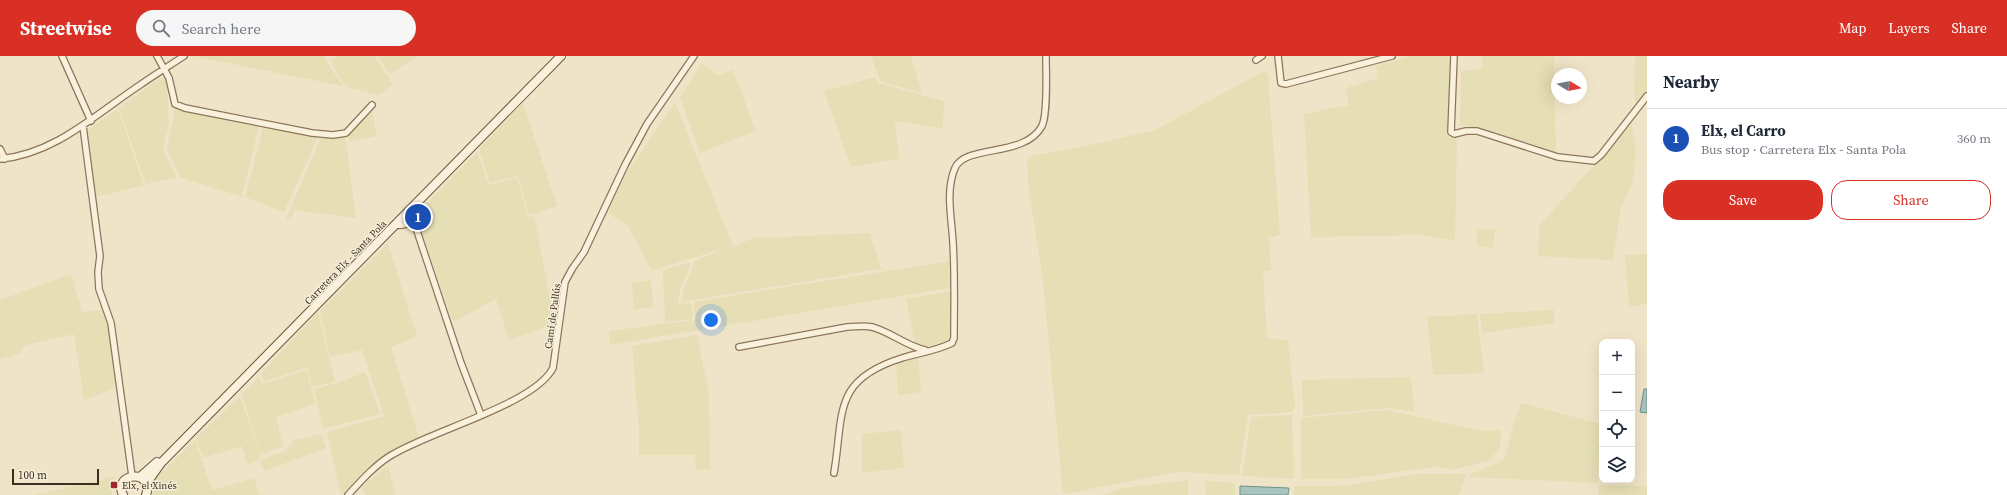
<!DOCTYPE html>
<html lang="en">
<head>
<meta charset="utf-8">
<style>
	body { margin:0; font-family:"Source Serif 4",serif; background:#f6f6f7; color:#1f2937 }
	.controls { position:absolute; right:12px; bottom:12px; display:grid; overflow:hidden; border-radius:8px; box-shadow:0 4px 16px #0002 }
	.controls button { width:36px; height:36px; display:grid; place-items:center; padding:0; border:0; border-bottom:1px solid #e0e1e3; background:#fff; color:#1f2937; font:20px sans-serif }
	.compass { position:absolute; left:1551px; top:12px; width:36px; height:36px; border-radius:50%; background:#fff; box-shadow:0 4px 16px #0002; rotate:100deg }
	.scale { position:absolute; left:12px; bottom:10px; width:87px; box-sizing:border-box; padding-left:4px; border:2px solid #3d2e20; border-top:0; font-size:11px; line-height:14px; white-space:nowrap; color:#3d2e20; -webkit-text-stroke:3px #f7eed8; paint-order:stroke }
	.you { position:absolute; left:711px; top:264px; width:14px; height:14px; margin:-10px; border:3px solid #fff; border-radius:50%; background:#1a73e8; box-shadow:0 0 0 6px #1a73e833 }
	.badge { display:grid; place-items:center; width:26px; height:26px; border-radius:50%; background:#d93025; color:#fff; font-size:13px; font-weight:700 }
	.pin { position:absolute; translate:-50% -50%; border:2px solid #fff; box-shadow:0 1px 4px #0006 }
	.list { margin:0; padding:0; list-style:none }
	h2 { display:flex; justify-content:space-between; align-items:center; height:52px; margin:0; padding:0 16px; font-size:17px }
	h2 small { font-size:13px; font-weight:400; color:#747a83 }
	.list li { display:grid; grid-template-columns:26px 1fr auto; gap:12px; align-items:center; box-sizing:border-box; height:60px; padding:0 16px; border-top:1px solid #e0e1e3 }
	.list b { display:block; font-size:15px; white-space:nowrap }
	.list p { margin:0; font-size:13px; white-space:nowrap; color:#747a83 }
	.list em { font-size:13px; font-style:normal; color:#747a83 }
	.actions { display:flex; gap:8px; padding:12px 16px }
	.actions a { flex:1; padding:9px 0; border:1px solid #d93025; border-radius:16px; text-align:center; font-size:14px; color:#d93025 }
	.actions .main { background:#d93025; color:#fff }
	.icon { flex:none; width:22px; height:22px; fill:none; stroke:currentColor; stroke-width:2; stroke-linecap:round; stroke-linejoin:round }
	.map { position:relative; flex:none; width:1647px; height:439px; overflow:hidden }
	header { display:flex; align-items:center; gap:24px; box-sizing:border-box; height:56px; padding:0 20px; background:#d93025; color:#fff }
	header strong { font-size:19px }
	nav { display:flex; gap:22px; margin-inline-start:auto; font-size:14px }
	.search { width:280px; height:36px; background:#f6f6f7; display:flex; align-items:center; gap:10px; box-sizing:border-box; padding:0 14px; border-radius:22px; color:#747a83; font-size:15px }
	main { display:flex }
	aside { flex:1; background:#fff }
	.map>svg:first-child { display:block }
	.farmland { fill:#e6deb5 }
	.water { fill:#a9c4bc; stroke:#6f938a }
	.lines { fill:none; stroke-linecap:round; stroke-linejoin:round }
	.minor-casing { stroke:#8d765c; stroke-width:8 }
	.secondary-casing { stroke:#6f573f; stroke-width:10 }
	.minor { stroke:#faf1dc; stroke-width:5.5 }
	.secondary { stroke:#faf1dc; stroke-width:8 }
	.poi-dot { fill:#9e2a2b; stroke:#f7eed8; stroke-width:1.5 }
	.labels { text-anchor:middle; stroke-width:3; stroke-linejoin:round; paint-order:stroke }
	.street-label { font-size:10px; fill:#3d2e20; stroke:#f7eed8 }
	.poi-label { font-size:10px; fill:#3d2e20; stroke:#f7eed8; text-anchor:start }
</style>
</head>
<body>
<header>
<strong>Streetwise</strong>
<div class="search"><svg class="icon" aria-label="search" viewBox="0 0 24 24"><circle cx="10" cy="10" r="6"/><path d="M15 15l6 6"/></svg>Search here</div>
<nav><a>Map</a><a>Layers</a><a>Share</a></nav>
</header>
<main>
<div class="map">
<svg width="1647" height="439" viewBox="0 0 1647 439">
	<rect width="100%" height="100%" fill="#f0e4c8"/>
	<!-- farmland -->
	<path class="farmland" d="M193,0H323L343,30Z
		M338,0H374L393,28L379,39L346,31L330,5Z
		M377,0H419L390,18Z
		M871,0H911L922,37L880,25Z
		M1412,0H1452L1449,82H1457L1455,185L1419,179L1311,181L1304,58L1349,49L1346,32L1378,22L1376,10Z
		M1482,0H1554L1556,97L1478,72L1460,69L1461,15L1482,13Z
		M1635,0H1647V37L1636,49L1634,36Z
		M702,7L718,20L733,14L756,75L700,97L680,41Z
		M1263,16L1268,18L1280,179L1269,182L1271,214L1263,215L1267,282L1288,285L1295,351L1292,356L1248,359L1239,419L1178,416L1063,438L1043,225L1029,134L1027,104L1031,100L1077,92L1155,74Z
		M875,21L878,27L944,45L943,73L895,65L899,103L851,111L824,35Z
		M160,22H164L167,29L169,68L163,92L176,122L146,128L119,52Z
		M523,47L557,150L529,159L518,120L490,127L479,93Z
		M675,47L733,190L754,182L870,177L881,213L681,246L684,234L695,205L730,190L652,215L628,170L608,157L626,118Z
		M175,52L259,69L242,141L180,121L167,92Z
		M118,53L144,129L95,141L88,74Z
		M372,56L377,80L350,86L348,77Z
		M1631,68L1636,95L1633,124L1620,155L1613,204L1538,200L1539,170Z
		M263,71L318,81L284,156L245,141Z
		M345,80L356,162L295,154L290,164L286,163L321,81Z
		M477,96L489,129L517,122L528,161L534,159L555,268L509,284L496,243L453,266L420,170L426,148Z
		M1476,173H1495L1493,192L1478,190Z
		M388,187L417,280L391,291L419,381L392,394L341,439L327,376L384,360L362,294L330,301L320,255Z
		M1647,198V248L1629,251L1625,199Z
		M949,205L951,232L610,289L609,275L695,264L694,246Z
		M692,206L680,233L678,248L691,247L693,263L665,266L663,214Z
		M71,218L82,256L103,254L109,270L116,326L111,334L84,344L74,278L23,290L21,297L0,303V244Z
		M651,224L653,251L634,254L632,227Z
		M951,235L952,281L948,286L924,291L915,288L906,243Z
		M1554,254V267L1482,277L1480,258Z
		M318,256L335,326L312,331L308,311L264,326L261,318Z
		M1477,258L1484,317L1433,319L1427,261Z
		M697,279L709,339L710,413L696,414L695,399H639V373L632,290Z
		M918,300L921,336L898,339L896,307Z
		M307,314L315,348L276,361L283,391L260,398L242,338L259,321L262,328Z
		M365,316L380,358L323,373L314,333L341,326Z
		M1411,321L1414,356L1388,352L1303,360L1302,324Z
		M240,340L261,402L248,409L242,390L203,402L196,382Z
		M1521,347L1600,368L1598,427L1470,421V418L1499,407L1505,402L1514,366Z
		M1387,354L1481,375L1502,374L1499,393L1490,404L1455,413L1434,411L1346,423H1301V362Z
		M1292,359L1294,423L1242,420L1251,361Z
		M901,374L904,412L862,417V378Z
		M321,378L326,392L264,415L260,404L285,395L294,384Z
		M195,384L212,434L254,422L259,439H153L155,423Z
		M388,409L395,439H365L362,431Z
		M1417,418H1466L1459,439H1294V430H1341Z
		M113,421L112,439H34Z
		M1188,424V439H1103L1124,432Z
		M1206,425L1235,427V439H1206Z
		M1599,429L1647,430V439H1598Z"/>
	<!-- water -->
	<path class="water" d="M1644,333H1647V357L1640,356Z
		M1240,430L1289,432L1288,439H1240Z"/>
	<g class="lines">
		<!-- minor casing -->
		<g class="minor-casing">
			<path id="minor" d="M62,0L91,65
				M157,0L169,22L175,48L185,52L312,77L333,79L346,77L372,49
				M1278,0L1281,27L1286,28L1392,0
				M1454,0L1451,76L1454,78L1466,75H1477L1558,101L1594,105L1601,99L1647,40
				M1256,4L1262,0
				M83,70L100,200L98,216L99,233L111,267L132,420
				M0,93L5,103
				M0,103C55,98 96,58 140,29C154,19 169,10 184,0
				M413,163L461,307L481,359
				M394,169C410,171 415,164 414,149
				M739,291L847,271C856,271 864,269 872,271C891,276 906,290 925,294
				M834,417C844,357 832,324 902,302C918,297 936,295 952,287L954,282C954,250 955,219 953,187C952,164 945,135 955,112C965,88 1025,102 1042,70C1048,57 1046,16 1046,0
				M348,439C361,425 374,410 390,400C429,375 534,349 553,312L565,226L572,213L584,196L625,109L647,68L694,0"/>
		</g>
		<!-- secondary casing -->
		<g class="secondary-casing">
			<path id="secondary" d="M140,421L157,406
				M146,428L161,407L561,0
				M123,439C112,416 155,413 146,439"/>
		</g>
		<!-- minor -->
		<use href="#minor" class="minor"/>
		<!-- secondary -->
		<use href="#secondary" class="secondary"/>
	</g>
	<!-- markers -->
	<rect class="poi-dot" x="110" y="425" width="8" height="8" rx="2"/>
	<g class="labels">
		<!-- street labels -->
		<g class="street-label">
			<text transform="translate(345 206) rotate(-46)" y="4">Carretera Elx - Santa Pola</text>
			<text transform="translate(552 260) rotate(-82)" y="4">Camí de Pallús</text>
		</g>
		<!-- poi labels -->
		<g class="poi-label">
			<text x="122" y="433">Elx, el Xinés</text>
		</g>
	</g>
</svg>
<div class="controls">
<button>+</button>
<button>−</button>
<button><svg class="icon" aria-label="locate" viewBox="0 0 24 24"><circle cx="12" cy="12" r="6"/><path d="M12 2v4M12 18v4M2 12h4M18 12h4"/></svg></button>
<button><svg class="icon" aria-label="layers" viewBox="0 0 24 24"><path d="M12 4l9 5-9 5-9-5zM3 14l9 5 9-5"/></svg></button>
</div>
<svg class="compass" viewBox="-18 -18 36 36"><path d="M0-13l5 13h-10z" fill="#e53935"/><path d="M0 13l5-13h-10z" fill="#747a83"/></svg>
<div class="scale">100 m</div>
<div class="you"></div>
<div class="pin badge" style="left:418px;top:161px;background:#1a4fb4">1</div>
</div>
<aside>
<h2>Nearby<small></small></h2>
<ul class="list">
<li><span class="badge" style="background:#1a4fb4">1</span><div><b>Elx, el Carro</b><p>Bus stop · Carretera Elx - Santa Pola</p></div><em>360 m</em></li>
</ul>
<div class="actions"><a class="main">Save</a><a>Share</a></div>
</aside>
</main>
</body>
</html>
